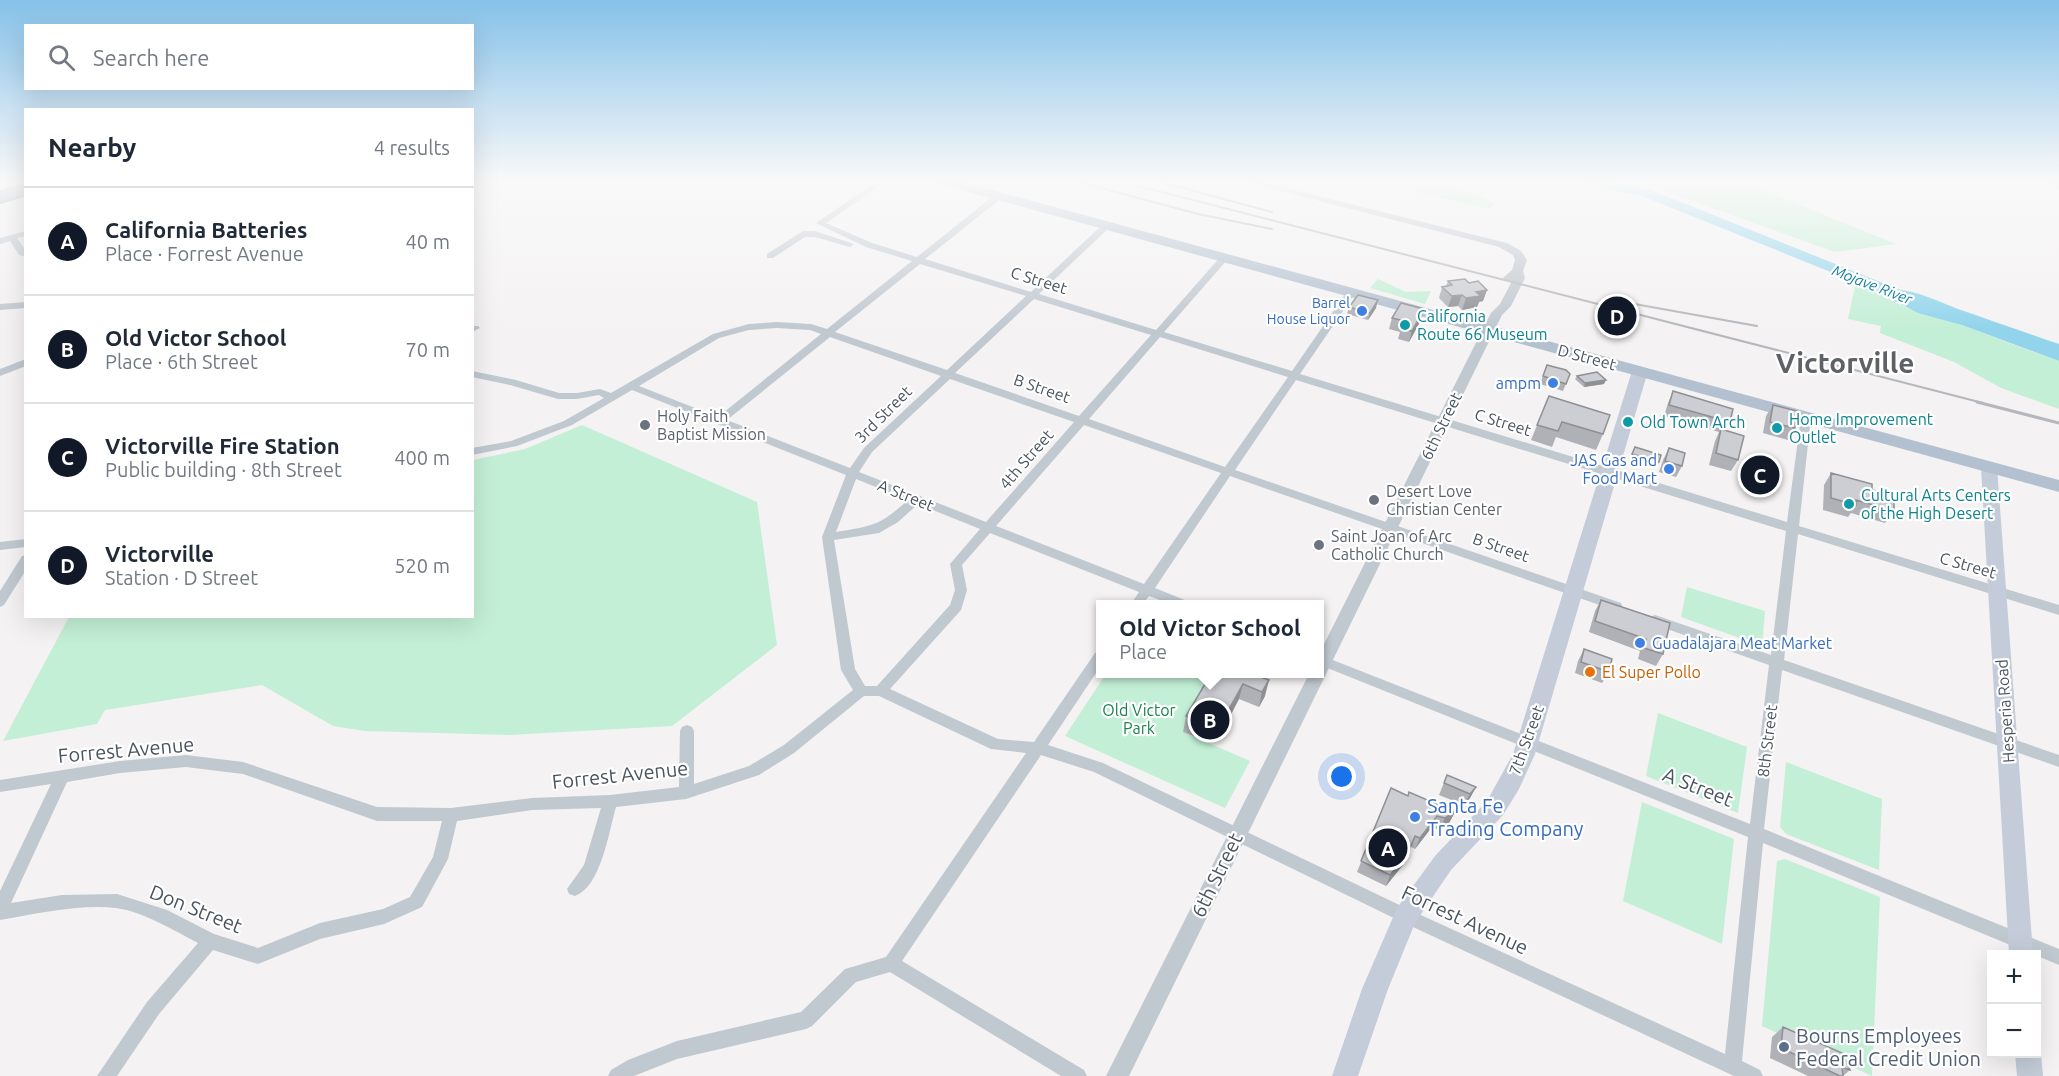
<!DOCTYPE html>
<html lang="en">
<head>
<meta charset="utf-8">
<style>
	body { margin:0; font-family:Ubuntu,sans-serif; background:#f2f2f3; color:#1f2937 }
	.controls { position:absolute; right:18px; bottom:18px; display:grid; overflow:hidden; border-radius:0px; box-shadow:0 6px 24px #0002 }
	.controls button { width:54px; height:54px; display:grid; place-items:center; padding:0; border:0; border-bottom:2px solid #e0e1e3; background:#fff; color:#1f2937; font:30px sans-serif }
	.you { position:absolute; left:1342px; top:777px; width:21px; height:21px; margin:-15px; border:4px solid #fff; border-radius:50%; background:#1a73e8; box-shadow:0 0 0 9px #1a73e833 }
	.badge { display:grid; place-items:center; width:39px; height:39px; border-radius:50%; background:#111827; color:#fff; font-size:20px; font-weight:700 }
	.pin { position:absolute; translate:-50% -50%; border:3px solid #fff; box-shadow:0 2px 6px #0006 }
	.popup { position:absolute; left:1096px; top:600px; width:228px; height:78px; box-sizing:border-box; display:grid; place-content:center; border-radius:0px; background:#fff; filter:drop-shadow(0 2px 4px #0005); font-size:20px; white-space:nowrap; color:#747a83 }
	.popup b { font-size:22px; color:#1f2937 }
	.popup::after { content:''; position:absolute; left:50%; top:100%; margin-left:-12px; border:12px solid transparent; border-top-color:#fff }
	.list { margin:0; padding:0; list-style:none }
	h2 { display:flex; justify-content:space-between; align-items:center; height:78px; margin:0; padding:0 24px; font-size:26px }
	h2 small { font-size:20px; font-weight:400; color:#747a83 }
	.list li { display:grid; grid-template-columns:39px 1fr auto; gap:18px; align-items:center; box-sizing:border-box; height:108px; padding:0 24px; border-top:2px solid #e0e1e3 }
	.list b { display:block; font-size:22px; white-space:nowrap }
	.list p { margin:0; font-size:20px; white-space:nowrap; color:#747a83 }
	.list em { font-size:20px; font-style:normal; color:#747a83 }
	.icon { flex:none; width:33px; height:33px; fill:none; stroke:currentColor; stroke-width:2; stroke-linecap:round; stroke-linejoin:round }
	.map { position:relative; flex:none; width:2059px; height:1076px; overflow:hidden }
	.search { position:absolute; background:#fff; box-shadow:0 6px 24px #0002; left:24px; top:24px; width:450px; height:66px; display:flex; align-items:center; gap:15px; box-sizing:border-box; padding:0 21px; border-radius:0px; color:#747a83; font-size:22px }
	.panel { position:absolute; background:#fff; box-shadow:0 6px 24px #0002; left:24px; top:108px; width:450px; height:510px; border-radius:0px }
	.map>svg:first-child { display:block }
	.green { fill:#c3efd6 }
	.water { fill:#91d4eb }
	.lines { fill:none; stroke-linecap:round; stroke-linejoin:round }
	.river { fill:#91d4eb; fill-rule:evenodd }
	.motorway-casing { stroke:#768daa; stroke-width:4 }
	.minor { fill:#c0c8d0; fill-rule:evenodd }
	.tertiary { fill:#c0c8d0; fill-rule:evenodd }
	.secondary { fill:#c3ccd8; fill-rule:evenodd }
	.primary { fill:#b3c0cf; fill-rule:evenodd }
	.motorway { fill:#8ba2bf; fill-rule:evenodd }
	.rail-far1 { stroke:#b4b7bc; stroke-width:2 }
	.rail { stroke:#b4b7bc; stroke-width:3 }
	.wall { fill:#afb1b6 }
	.shaded-wall { fill:#8f9094 }
	.building { fill:#ccced4; stroke:#8f9094; stroke-width:1.5 }
	.shop-dot { fill:#3f7fe0; stroke:#fff; stroke-width:2 }
	.culture-dot { fill:#0f9aa8; stroke:#fff; stroke-width:2 }
	.worship-dot { fill:#6b7280; stroke:#fff; stroke-width:2 }
	.food-dot { fill:#e8710a; stroke:#fff; stroke-width:2 }
	.service-dot { fill:#5c6f8a; stroke:#fff; stroke-width:2 }
	.labels { text-anchor:middle; stroke-width:4.5; stroke-linejoin:round; paint-order:stroke }
	.far-shop-label { font-size:14px; fill:#366cbe; stroke:#fff; text-anchor:end }
	.far-water-label { font-size:15px; font-style:italic; fill:#107da4; stroke:#fff }
	.street-label { font-size:16px; fill:#4a545f; stroke:#fff }
	.culture-label { font-size:16px; fill:#0d838f; stroke:#fff; text-anchor:start }
	.shop-label { font-size:16px; fill:#366cbe; stroke:#fff; text-anchor:end }
	.worship-label { font-size:16px; fill:#5b616d; stroke:#fff; text-anchor:start }
	.food-label { font-size:16px; fill:#c56008; stroke:#fff; text-anchor:start }
	.park-label { font-size:16px; fill:#1a8153; stroke:#fff }
	.near-street-label { font-size:20px; fill:#4a545f; stroke:#fff }
	.near-shop-label { font-size:20px; fill:#366cbe; stroke:#fff; text-anchor:start }
	.near-service-label { font-size:20px; fill:#4e5e75; stroke:#fff; text-anchor:start }
	.town-label { font-size:28px; font-weight:bold; fill:#5e6267; stroke:#fff }
</style>
</head>
<body>
<div class="map">
<svg width="2059" height="1076" viewBox="0 0 2059 1076">
	<rect width="100%" height="100%" fill="#f4f2f2"/>
	<!-- green -->
	<path class="green" d="M1364,180H1435L1495,203L1489,209Z
		M1634,180H1739L1896,244L1835,252Z
		M1378,279L1406,292L1431,291L1425,304L1370,288Z
		M1859,285L1886,291L1887,297C1909,313 1936,315 1962,325C1994,337 2026,350 2059,361V409L2001,388L1954,362L1880,333L1881,326L1848,319L1855,286Z
		M582,425L757,502L777,645L672,726L509,735L365,731L333,726L262,685L105,710L97,724L3,741L69,617L472,616L473,460L525,449Z
		M1687,587L1765,611L1762,646L1681,617Z
		M1106,674H1214L1183,732L1250,761L1225,808L1065,736Z
		M1658,713L1747,747L1738,813L1646,776Z
		M1786,762L1882,799L1879,870L1786,834L1780,827Z
		M1642,802L1734,839L1722,944L1623,901Z
		M1785,859L1880,897L1872,1076L1762,1026L1777,861Z"/>
	<!-- water -->
	<path class="water" d="M1889,289C1918,290 1934,300 1961,310C1993,321 2026,333 2059,344V361L1962,325L1918,313L1887,297L1886,291Z"/>
	<g class="lines">
		<!-- river -->
		<path class="river" d="M1577,180H1601L1651,190L1915,296L1918,299L1915,302H1905L1642,196L1579,183Z"/>
		<!-- motorway casing -->
		<g class="motorway-casing">
			<path id="motorway" d="M26,185V194L0,202V192Z"/>
		</g>
		<!-- minor -->
		<path class="minor" d="M879,180H888L826,223L872,243L917,257L997,193H1003V197L925,259L1031,292L1104,223H1110V227L1039,294L1156,330L1222,255H1228V259L1164,332L1292,371L1348,290H1354L1356,292L1300,374L1787,522L1801,417L1806,414L1810,415L1811,417L1799,526L2059,605V615L1798,534L1784,660L2059,755V767L1782,670L1764,829L2059,949V965L1763,843L1742,1061L1760,1070L1763,1076H1734L1400,921L1094,772L1041,755L902,961L1084,1070L1087,1076H1061L890,972L856,982L812,1026L806,1029L677,1059L634,1076H608L611,1070L628,1060L677,1041L801,1012L845,969L886,957L1026,753L991,749L879,696H864L794,753L759,775L686,799L616,807C609,831 601,887 575,896L569,894L567,889L584,865L601,808L532,810L457,821L448,859L422,907L384,924L320,939L258,964L213,950L159,1014L117,1076H97L147,1002L198,943C173,930 144,912 116,908C80,904 36,914 0,920V891L51,784L0,792V780L120,761L186,755L243,762L377,807L451,808L532,798L610,795L679,787L680,731L682,727L687,725L692,727L694,731V784L749,766L784,745L853,690L841,670L822,537L846,475L632,390L572,425L517,446L472,455V448L511,441L564,421L604,398L599,395L577,399H558L510,385L472,377V371L516,380L559,393H577L600,389L611,393L713,334L749,324L777,322L811,324L827,329L912,261L866,247L816,223ZM920,264L1026,296L947,370L835,332ZM1034,299L1151,335L1079,416L955,373ZM777,328L810,330L821,334L718,417L639,386L719,338L749,330ZM830,337L941,376L864,448L850,468L727,420ZM1160,337L1288,377L1225,467L1089,419ZM950,379L1074,422L986,522L859,472L872,452ZM1296,380L1786,531L1771,655L1655,615L1650,617L1649,620L1650,623L1769,665L1750,824L1320,655V665L1748,837L1725,1054L1412,911L1103,763L1048,745L1100,667V652L1095,653L1034,742L998,739L890,689L961,610L967,590L962,565L990,533L1139,592L1131,604H1143L1149,596L1170,604H1188L1187,601L1155,588L1230,476L1611,609H1621L1622,606L1621,603L1235,470ZM1084,425L1221,473L1144,584L996,526ZM856,479L908,500C879,526 873,526 836,532ZM918,504L980,529L950,564L955,590L950,605L877,686H865L855,669L834,540L879,533L898,522ZM186,767L243,774L377,821H442L433,857L410,897L383,909L320,923L258,948L214,934L167,910L117,894L62,895L11,903L67,782L120,773Z
			M1286,180H1294L1284,191H1278V187Z
			M26,231V236L17,238L26,251V257L19,255L10,241L0,244V238Z
			M803,231H815L854,244L850,247L815,237H805L773,258H767V254Z
			M26,302V308L0,310V304Z
			M472,326H478L480,328L472,332Z
			M26,359V366L0,376V369Z
			M26,539V547L0,550V542Z
			M26,555V570L4,605L0,607V591L22,556Z"/>
		<!-- tertiary -->
		<path class="tertiary" d="M1238,180H1254L1507,243L1521,251L1527,260L1523,271L1525,278L1511,306L1502,315L1129,1076H1106L1309,674H1320V652L1491,313L1500,304L1512,281L1505,280L1503,278L1512,270L1515,260L1513,255L1499,247Z
			M2042,180L2059,182V189L2043,182Z"/>
		<!-- secondary -->
		<path class="secondary" d="M1640,366L1648,371L1535,754L1519,789L1503,815L1451,870L1415,923L1388,989L1358,1076H1332L1362,989L1397,908L1435,856L1487,801L1513,754L1632,371Z
			M1989,462L1995,463L1997,467L2033,954H2009L1981,467L1983,463Z
			M2036,1044L2041,1054L2043,1076H2017L2015,1054H2036Z"/>
		<!-- primary -->
		<path class="primary" d="M934,180H955L2059,480V492L936,183Z"/>
		<!-- motorway -->
		<use href="#motorway" class="motorway"/>
		<!-- rail-far1 -->
		<path class="rail-far1" d="M1071,180L1198,214L1272,229
			M1115,180L1983,403
			M1153,180L1272,212
			M1629,303L1757,326"/>
		<!-- rail -->
		<path class="rail" d="M1977,402L2059,423"/>
	</g>
	<!-- wall -->
	<path class="wall" d="M1448,281L1469,283L1487,290L1483,301L1479,302L1477,307L1462,310L1458,306L1448,307L1439,298L1442,287L1446,286Z
		M1349,307L1376,308L1368,320L1347,314Z
		M1424,309L1421,320L1409,342L1398,339L1400,332L1389,329L1392,318Z
		M1547,365L1570,374L1563,391L1540,384Z
		M1577,376L1604,384L1584,387L1575,379Z
		M1673,391L1730,422L1725,430L1738,460L1731,471L1709,465L1715,441L1719,432L1664,416L1668,403Z
		M1549,396L1603,434L1596,450L1556,437L1552,447L1531,440Z
		M1773,405L1795,428L1788,440L1763,433L1766,416Z
		M1635,447L1659,462L1657,466L1631,458Z
		M1669,448L1682,466L1676,477L1659,472L1663,460Z
		M1753,458L1777,476L1772,483L1747,476L1748,466Z
		M1831,473L1872,490L1894,511L1885,523L1851,513L1848,517L1823,510L1824,485Z
		M1601,600L1670,623L1663,654L1656,666L1638,659L1640,651L1589,632L1595,611Z
		M1584,649L1609,672L1602,683L1575,673L1578,661Z
		M1253,674L1265,696L1259,707L1239,699L1217,741L1206,736L1203,740L1183,732L1186,716Z
		M1447,775L1476,787L1470,798L1464,805L1439,795Z
		M1391,788L1408,796L1455,812L1449,823L1439,830L1432,827L1415,849L1411,847L1402,866L1386,886L1357,872Z
		M1783,1027L1850,1070L1843,1076H1808L1770,1058L1772,1037Z"/>
	<!-- shaded-wall -->
	<path class="shaded-wall" d="M1487,290L1483,301L1479,302L1477,307L1462,310L1466,298L1476,292Z
		M1462,295L1458,306L1448,307L1452,296Z
		M1378,300L1376,308L1368,320L1370,313Z
		M1424,309L1421,320L1409,342L1412,331Z
		M1606,380L1604,384L1584,387L1585,383Z
		M1269,680L1265,696L1259,707L1262,692Z
		M1243,684L1239,699L1217,741L1220,725Z
		M1209,721L1206,736L1203,740L1205,725Z
		M1476,787L1470,798L1464,805L1470,794Z
		M1455,812L1449,823L1439,830L1445,818Z
		M1437,816L1432,827L1415,849L1420,838Z
		M1407,855L1402,866L1386,886L1390,875Z"/>
	<!-- building -->
	<path class="building" d="M1465,279L1469,283L1478,281L1487,290L1476,292L1481,296L1466,298L1462,295L1452,296L1442,287L1452,285L1448,281Z
		M1358,295L1378,300L1370,313L1349,307Z
		M1401,303L1424,309L1412,331L1401,328L1405,321L1392,318Z
		M1547,365L1566,370L1570,374L1566,384L1543,376Z
		M1597,372L1606,380L1585,383L1577,376Z
		M1673,391L1733,409L1730,422L1669,405Z
		M1549,396L1610,415L1603,434L1562,422L1558,431L1537,425Z
		M1773,405L1797,411L1795,428L1770,422Z
		M1721,429L1744,436L1738,460L1716,453Z
		M1635,447L1661,455L1659,462L1632,454Z
		M1669,448L1685,453L1682,466L1665,461Z
		M1753,458L1778,466L1777,476L1751,468Z
		M1831,473L1872,484V490L1894,495V511L1856,500V505L1831,498Z
		M1601,600L1670,623L1663,654L1644,648L1646,639L1595,621Z
		M1584,649L1612,659L1609,672L1581,662Z
		M1211,674H1253L1269,680L1262,692L1243,684L1220,725L1209,721L1205,725L1186,716Z
		M1447,775L1476,787L1470,794L1444,783Z
		M1391,788L1408,796L1409,792L1455,812L1445,818L1437,816L1420,838L1415,836L1407,855L1390,875L1361,861Z
		M1783,1027L1842,1053L1850,1070L1842,1067L1843,1076H1840L1781,1048Z"/>
	<!-- sky -->
	<linearGradient id="sky" x2="0" y2="1"><stop stop-color="#85c1e9"/><stop offset="0.55" stop-color="#faf9f9"/><stop offset="1" stop-color="#faf9f9" stop-opacity="0"/></linearGradient>
	<rect width="2059" height="330" fill="url(#sky)"/>
	<!-- markers -->
	<g class="shop-dot">
		<circle cx="1362" cy="311" r="6"/>
		<circle cx="1553" cy="383" r="6"/>
		<circle cx="1669" cy="469" r="6"/>
		<circle cx="1640" cy="643" r="6"/>
		<circle cx="1415" cy="817" r="6"/>
	</g>
	<g class="culture-dot">
		<circle cx="1405" cy="325" r="6"/>
		<circle cx="1628" cy="422" r="6"/>
		<circle cx="1777" cy="428" r="6"/>
		<circle cx="1849" cy="504" r="6"/>
	</g>
	<g class="worship-dot">
		<circle cx="645" cy="425" r="6"/>
		<circle cx="1374" cy="500" r="6"/>
		<circle cx="1319" cy="545" r="6"/>
	</g>
	<circle class="food-dot" cx="1590" cy="672" r="6"/>
	<circle class="service-dot" cx="1784" cy="1047" r="6"/>
	<g class="labels">
		<!-- far-shop labels -->
		<g class="far-shop-label">
			<text x="1350" y="308">Barrel<tspan x="1350" dy="16">House Liquor</tspan></text>
		</g>
		<!-- far-water labels -->
		<g class="far-water-label">
			<text transform="translate(1872 285) rotate(21)" y="5">Mojave River</text>
		</g>
		<!-- street labels -->
		<g class="street-label">
			<text transform="translate(1039 280) rotate(17)" y="6">C Street</text>
			<text transform="translate(1587 357) rotate(15)" y="6">D Street</text>
			<text transform="translate(1042 388) rotate(19)" y="6">B Street</text>
			<text transform="translate(883 414) rotate(-45)" y="6">3rd Street</text>
			<text transform="translate(1503 422) rotate(17)" y="6">C Street</text>
			<text transform="translate(1441 426) rotate(-64)" y="6">6th Street</text>
			<text transform="translate(1026 459) rotate(-49)" y="6">4th Street</text>
			<text transform="translate(906 495) rotate(22)" y="6">A Street</text>
			<text transform="translate(1501 547) rotate(19)" y="6">B Street</text>
			<text transform="translate(1968 565) rotate(16)" y="6">C Street</text>
			<text transform="translate(2005 711) rotate(-94)" y="6">Hesperia Road</text>
			<text transform="translate(1526 740) rotate(-70)" y="6">7th Street</text>
			<text transform="translate(1767 741) rotate(-83)" y="6">8th Street</text>
		</g>
		<!-- culture labels -->
		<g class="culture-label">
			<text x="1417" y="322">California<tspan x="1417" dy="18">Route 66 Museum</tspan></text>
			<text x="1789" y="425">Home Improvement<tspan x="1789" dy="18">Outlet</tspan></text>
			<text x="1640" y="428">Old Town Arch</text>
			<text x="1861" y="501">Cultural Arts Centers<tspan x="1861" dy="18">of the High Desert</tspan></text>
		</g>
		<!-- shop labels -->
		<g class="shop-label">
			<text x="1541" y="389">ampm</text>
			<text x="1657" y="466">JAS Gas and<tspan x="1657" dy="18">Food Mart</tspan></text>
			<text x="1652" y="649" text-anchor="start">Guadalajara Meat Market</text>
		</g>
		<!-- worship labels -->
		<g class="worship-label">
			<text x="657" y="422">Holy Faith<tspan x="657" dy="18">Baptist Mission</tspan></text>
			<text x="1386" y="497">Desert Love<tspan x="1386" dy="18">Christian Center</tspan></text>
			<text x="1331" y="542">Saint Joan of Arc<tspan x="1331" dy="18">Catholic Church</tspan></text>
		</g>
		<!-- food labels -->
		<g class="food-label">
			<text x="1602" y="678">El Super Pollo</text>
		</g>
		<!-- park labels -->
		<g class="park-label">
			<text x="1139" y="716">Old Victor<tspan x="1139" dy="18">Park</tspan></text>
		</g>
		<!-- near-street labels -->
		<g class="near-street-label">
			<text transform="translate(126 750) rotate(-5)" y="7">Forrest Avenue</text>
			<text transform="translate(620 775) rotate(-6)" y="7">Forrest Avenue</text>
			<text transform="translate(1698 787) rotate(22)" y="7">A Street</text>
			<text transform="translate(1217 875) rotate(-64)" y="7">6th Street</text>
			<text transform="translate(196 909) rotate(22)" y="7">Don Street</text>
			<text transform="translate(1465 920) rotate(25)" y="7">Forrest Avenue</text>
		</g>
		<!-- near-shop labels -->
		<g class="near-shop-label">
			<text x="1427" y="813">Santa Fe<tspan x="1427" dy="23">Trading Company</tspan></text>
		</g>
		<!-- near-service labels -->
		<g class="near-service-label">
			<text x="1796" y="1043">Bourns Employees<tspan x="1796" dy="23">Federal Credit Union</tspan></text>
		</g>
		<!-- town labels -->
		<g class="town-label">
			<text x="1845" y="373">Victorville</text>
		</g>
	</g>
</svg>
<div class="controls">
<button>+</button>
<button>−</button>
</div>
<div class="you"></div>
<div class="pin badge" style="left:1388px;top:848px">A</div>
<div class="pin badge" style="left:1210px;top:720px">B</div>
<div class="popup"><b>Old Victor School</b>Place</div>
<div class="pin badge" style="left:1760px;top:475px">C</div>
<div class="pin badge" style="left:1617px;top:316px">D</div>
<div class="search"><svg class="icon" aria-label="search" viewBox="0 0 24 24"><circle cx="10" cy="10" r="6"/><path d="M15 15l6 6"/></svg>Search here</div>
<section class="panel">
<h2>Nearby<small>4 results</small></h2>
<ul class="list">
<li><span class="badge">A</span><div><b>California Batteries</b><p>Place · Forrest Avenue</p></div><em>40 m</em></li>
<li><span class="badge">B</span><div><b>Old Victor School</b><p>Place · 6th Street</p></div><em>70 m</em></li>
<li><span class="badge">C</span><div><b>Victorville Fire Station</b><p>Public building · 8th Street</p></div><em>400 m</em></li>
<li><span class="badge">D</span><div><b>Victorville</b><p>Station · D Street</p></div><em>520 m</em></li>
</ul>
</section>
</div>
</body>
</html>
